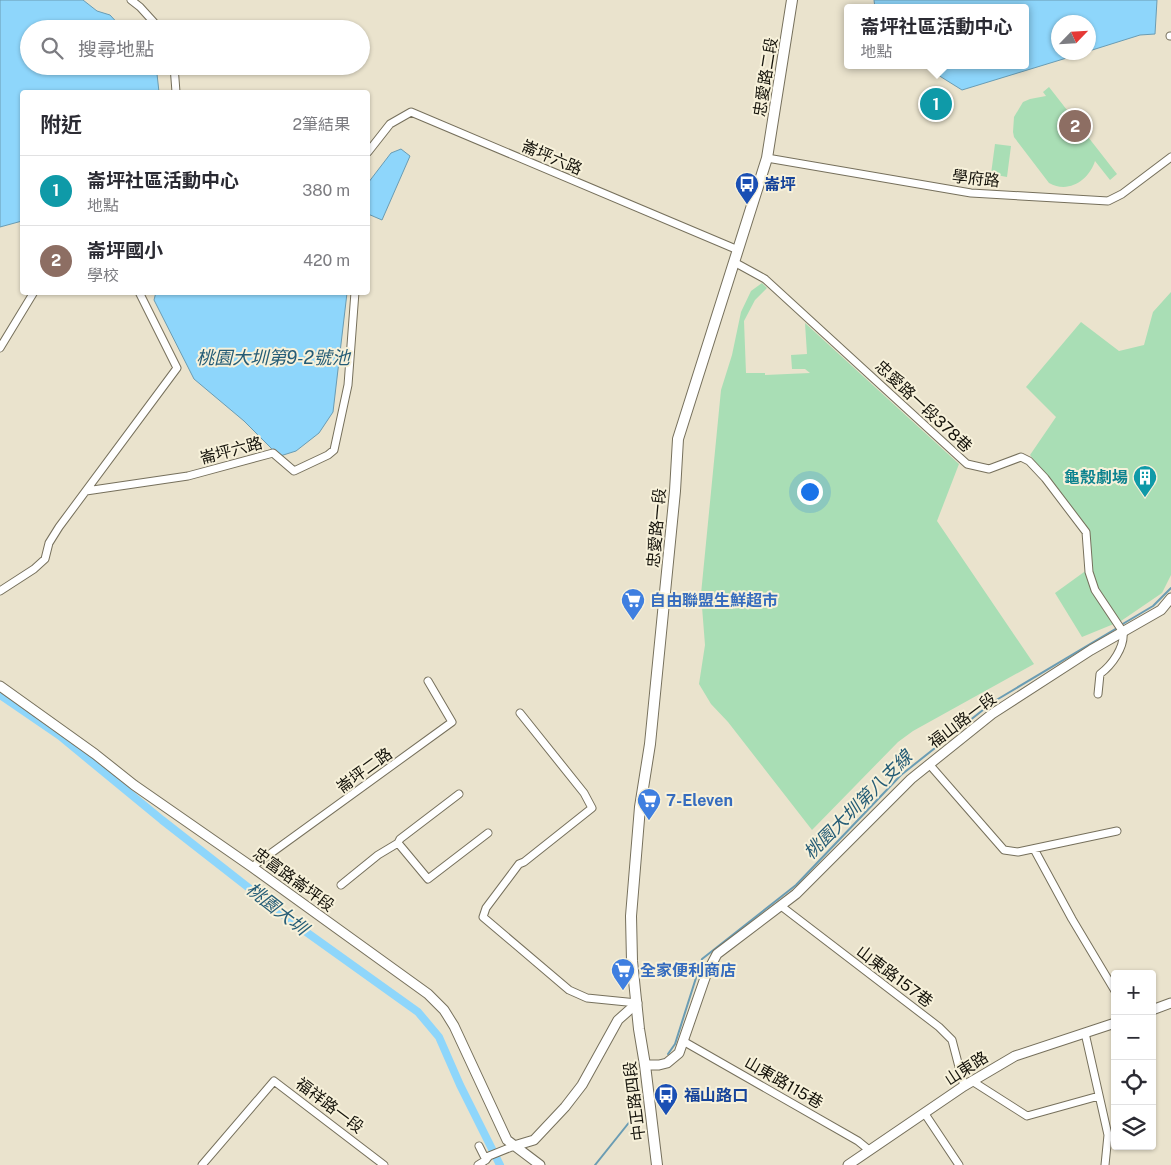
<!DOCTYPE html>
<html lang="zh-TW">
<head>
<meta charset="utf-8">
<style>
	body { margin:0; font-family:"Public Sans","Noto Sans TC",sans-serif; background:#f2f2f3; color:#2b2b33 }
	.controls { position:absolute; right:15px; bottom:15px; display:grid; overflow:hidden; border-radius:5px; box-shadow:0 1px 4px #0004 }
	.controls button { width:45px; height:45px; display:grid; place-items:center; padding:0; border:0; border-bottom:1px solid #e1e1e2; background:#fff; color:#2b2b33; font:25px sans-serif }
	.compass { position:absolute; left:1051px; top:15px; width:45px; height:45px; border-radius:50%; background:#fff; box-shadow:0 1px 4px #0004; rotate:65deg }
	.you { position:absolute; left:809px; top:491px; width:18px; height:18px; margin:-12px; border:4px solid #fff; border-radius:50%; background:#1a73e8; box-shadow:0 0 0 8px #1a73e833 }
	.badge { display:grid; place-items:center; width:32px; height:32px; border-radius:50%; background:#1a73e8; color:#fff; font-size:16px; font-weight:700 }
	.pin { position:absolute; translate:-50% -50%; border:2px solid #fff; box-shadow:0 1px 5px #0006 }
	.popup { position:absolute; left:844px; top:4px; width:185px; height:65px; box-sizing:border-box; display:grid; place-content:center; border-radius:5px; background:#fff; filter:drop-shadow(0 1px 4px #0005); font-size:16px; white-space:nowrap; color:#7c7c81 }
	.popup b { font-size:19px; color:#2b2b33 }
	.popup::after { content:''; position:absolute; left:50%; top:100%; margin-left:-10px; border:10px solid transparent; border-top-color:#fff }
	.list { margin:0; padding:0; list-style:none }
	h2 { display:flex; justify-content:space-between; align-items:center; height:65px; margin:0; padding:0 20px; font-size:21px }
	h2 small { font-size:16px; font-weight:400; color:#7c7c81 }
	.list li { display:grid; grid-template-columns:32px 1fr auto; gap:15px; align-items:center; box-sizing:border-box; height:70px; padding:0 20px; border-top:1px solid #e1e1e2 }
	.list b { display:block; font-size:19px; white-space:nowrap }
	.list p { margin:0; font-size:16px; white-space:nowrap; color:#7c7c81 }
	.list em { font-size:16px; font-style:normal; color:#7c7c81 }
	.icon { flex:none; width:28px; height:28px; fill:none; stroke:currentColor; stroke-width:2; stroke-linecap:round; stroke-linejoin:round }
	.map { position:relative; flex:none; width:1171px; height:1165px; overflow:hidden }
	.search { position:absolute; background:#fff; box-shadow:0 1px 4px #0004; left:20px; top:20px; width:350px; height:55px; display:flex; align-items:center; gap:12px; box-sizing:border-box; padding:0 18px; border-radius:28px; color:#7c7c81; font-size:19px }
	.panel { position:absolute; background:#fff; box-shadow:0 1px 4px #0004; left:20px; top:90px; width:350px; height:205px; border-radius:5px }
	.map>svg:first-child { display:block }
	.green { fill:#a9deb5 }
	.water { fill:#8ed6fb; stroke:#6a9cb3 }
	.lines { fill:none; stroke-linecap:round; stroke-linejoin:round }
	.stream { stroke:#6a9cb3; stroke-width:2 }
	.canal { stroke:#8ed6fb; stroke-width:8 }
	.minor-casing { stroke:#76705c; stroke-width:9 }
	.tertiary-casing { stroke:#76705c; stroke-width:11 }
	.secondary-casing { stroke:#76705c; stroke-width:12 }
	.minor { stroke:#fff; stroke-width:7 }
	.tertiary { stroke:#fff; stroke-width:9 }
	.secondary { stroke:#fff; stroke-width:10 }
	.labels { text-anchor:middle; stroke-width:4; stroke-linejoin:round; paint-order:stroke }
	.street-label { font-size:16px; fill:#15130b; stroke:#f7f1da }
	.transit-label { font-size:16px; font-weight:bold; fill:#164399; stroke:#f7f1da; text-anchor:start }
	.culture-label { font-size:16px; font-weight:bold; fill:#0d838f; stroke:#f7f1da; text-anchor:end }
	.shop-label { font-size:16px; font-weight:bold; fill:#366cbe; stroke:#f7f1da; text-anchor:start }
	.water-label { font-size:18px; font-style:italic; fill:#255c76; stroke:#f7f1da }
</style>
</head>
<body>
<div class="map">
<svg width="1171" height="1165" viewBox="0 0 1171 1165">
	<rect width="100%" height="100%" fill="#eae3cd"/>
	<!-- green -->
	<path class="green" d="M1049,87L1117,174L1110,180L1095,161C1089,180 1069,194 1049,183L1014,137L1013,132L1014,117L1023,102L1030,99L1046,96L1043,92Z
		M995,144L1011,146L1007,177L991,174Z
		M762,283L767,288L755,300L744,321L746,373H765V375L810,373L805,369H792L791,355L807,354L805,323L959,464L937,521L1034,664L913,731L898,742L812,830L728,722L711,704L699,684L705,645L701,594L721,390L732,355L741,312L751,291Z
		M1171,292V575L1162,593L1121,621L1082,637L1055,593L1091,567L1089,531L1030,455L1056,417L1026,387L1081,322L1119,351L1144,345L1153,312Z"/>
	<!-- water -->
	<path class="water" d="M0,0H83L97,11L110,15L123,29H29V66H152L157,74L159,92H22V221L0,227Z
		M874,0H1157L1155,34L1140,35L1089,51L1088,22H1058V52L1083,53L962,90L922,65H1025V8H875Z
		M401,149L410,156L382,220L368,214V183L391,153Z
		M156,292L347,293L333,412L319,433L296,451L277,457L271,448L244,421L194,379L154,300Z"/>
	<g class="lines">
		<!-- stream -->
		<path class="stream" d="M1121,625L1153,606L1171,588
			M668,1054L675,1044L702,959L796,885L901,775L993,702L1117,628
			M595,1165L635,1115"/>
		<!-- canal -->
		<path class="canal" d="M0,695L60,736L162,820L295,924L418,1012L439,1037L460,1085L500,1165"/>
		<!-- minor casing -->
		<g class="minor-casing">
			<path id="minor" d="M131,0L140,7L160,29
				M1170,36H1171
				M174,66L176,92
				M368,152L390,124L411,112L738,250
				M767,158L971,193L1108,201L1122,194L1171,157
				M734,262L765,279L967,464L989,469L1021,457L1029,461L1045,478L1086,532L1089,572L1095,590L1123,632C1125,647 1112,665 1100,674L1098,694
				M0,348L34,292
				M86,491L188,476L273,453L294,471L328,455L334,450L348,385L355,292
				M0,591L34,569L45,559L49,543L59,527L177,368L139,292
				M520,713L584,793L592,808L524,862L519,864L486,908L483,917L569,990L587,998L637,1003
				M929,764L1004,850L1018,852L1117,831
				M398,843L428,879L488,833
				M1034,849L1072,919L1115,991
				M252,867L452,722L428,681
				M341,885L378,855L398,843L400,839L459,794
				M781,906L939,1027L952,1040L964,1086
				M1085,1033L1108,1135L1105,1165
				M683,1041L858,1141L869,1150
				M972,1081L1027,1116L1099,1096
				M925,1114L959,1165
				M479,1146L486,1160
				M202,1165L274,1081L384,1165
				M478,1165L486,1160L489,1156L514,1146"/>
		</g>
		<!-- tertiary casing -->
		<g class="tertiary-casing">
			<path id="tertiary" d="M0,686L95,754L134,785L252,867L428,994L444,1010L454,1026L507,1140L540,1165
				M1152,1010L1171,1003
				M645,1065H659L667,1063L679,1053L706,975L717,954L796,894L911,779L992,714L1091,650L1161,610L1171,598
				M514,1146L534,1140L565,1107L582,1085L618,1020L637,1003
				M848,1165L964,1086L1015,1056L1115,1023"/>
		</g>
		<!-- secondary casing -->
		<g class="secondary-casing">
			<path id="secondary" d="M657,1165L645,1065L639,1029L632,961L631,916L640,807L650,744L675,491L678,439L767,158L792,0"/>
		</g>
		<!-- minor -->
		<use href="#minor" class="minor"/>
		<!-- tertiary -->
		<use href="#tertiary" class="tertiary"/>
		<!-- secondary -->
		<use href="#secondary" class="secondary"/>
	</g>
	<!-- icons -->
	<defs>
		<g id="bus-pin" transform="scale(1.25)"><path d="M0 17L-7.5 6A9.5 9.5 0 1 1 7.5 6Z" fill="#1a4fb4" stroke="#f7f1da"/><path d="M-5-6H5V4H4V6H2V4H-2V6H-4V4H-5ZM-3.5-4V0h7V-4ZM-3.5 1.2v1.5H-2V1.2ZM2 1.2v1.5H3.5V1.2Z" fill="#fff"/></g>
		<g id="building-pin" transform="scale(1.25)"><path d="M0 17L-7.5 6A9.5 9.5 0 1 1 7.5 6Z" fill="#0f9aa8" stroke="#f7f1da"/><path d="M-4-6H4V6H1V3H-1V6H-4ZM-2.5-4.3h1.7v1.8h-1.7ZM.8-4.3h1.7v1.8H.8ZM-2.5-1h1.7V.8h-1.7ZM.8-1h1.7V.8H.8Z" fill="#fff"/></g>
		<g id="supermarket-pin" transform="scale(1.25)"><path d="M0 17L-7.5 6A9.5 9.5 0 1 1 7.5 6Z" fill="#3f7fe0" stroke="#f7f1da"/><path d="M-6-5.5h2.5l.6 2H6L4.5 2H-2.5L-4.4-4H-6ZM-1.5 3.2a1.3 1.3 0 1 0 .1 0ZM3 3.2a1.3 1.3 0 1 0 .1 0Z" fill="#fff"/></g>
	</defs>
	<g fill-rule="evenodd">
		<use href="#bus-pin" x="747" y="184"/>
		<use href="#building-pin" x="1145" y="477"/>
		<use href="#supermarket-pin" x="633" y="600"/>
		<use href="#supermarket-pin" x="649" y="800"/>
		<use href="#supermarket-pin" x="623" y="970"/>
		<use href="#bus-pin" x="666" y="1095"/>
	</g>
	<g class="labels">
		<!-- street labels -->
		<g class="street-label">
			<text transform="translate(765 77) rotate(-81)" y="6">忠愛路二段</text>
			<text transform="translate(552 157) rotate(23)" y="6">崙坪六路</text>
			<text transform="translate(976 178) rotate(6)" y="6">學府路</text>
			<text transform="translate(924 406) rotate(43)" y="6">忠愛路一段378巷</text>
			<text transform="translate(231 450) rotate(-15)" y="6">崙坪六路</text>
			<text transform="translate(656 528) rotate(-85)" y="6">忠愛路一段</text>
			<text transform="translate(962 720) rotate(-37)" y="6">福山路一段</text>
			<text transform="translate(364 770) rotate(-36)" y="6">崙坪二路</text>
			<text transform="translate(294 879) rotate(36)" y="6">忠富路崙坪段</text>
			<text transform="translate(895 976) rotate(37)" y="6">山東路157巷</text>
			<text transform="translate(966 1068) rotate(-33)" y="6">山東路</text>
			<text transform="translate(784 1082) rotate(30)" y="6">山東路115巷</text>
			<text transform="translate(634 1101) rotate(-97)" y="6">中正路四段</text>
			<text transform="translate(330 1105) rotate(37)" y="6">福祥路一段</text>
		</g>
		<!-- transit labels -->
		<g class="transit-label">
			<text x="764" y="190">崙坪</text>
			<text x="684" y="1101">福山路口</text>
		</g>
		<!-- culture labels -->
		<g class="culture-label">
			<text x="1128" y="483">龜殼劇場</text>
		</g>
		<!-- shop labels -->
		<g class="shop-label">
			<text x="650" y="606">自由聯盟生鮮超市</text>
			<text x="666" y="806">7-Eleven</text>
			<text x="640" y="976">全家便利商店</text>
		</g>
		<!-- water labels -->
		<g class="water-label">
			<text x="273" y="364">桃園大圳第9-2號池</text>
			<text transform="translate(858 805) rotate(-45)" y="6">桃園大圳第八支線</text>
			<text transform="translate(277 909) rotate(38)" y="6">桃園大圳</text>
		</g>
	</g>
</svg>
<div class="controls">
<button>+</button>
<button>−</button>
<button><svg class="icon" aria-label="locate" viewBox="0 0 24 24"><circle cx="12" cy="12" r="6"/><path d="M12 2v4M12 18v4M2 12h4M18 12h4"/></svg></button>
<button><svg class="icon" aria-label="layers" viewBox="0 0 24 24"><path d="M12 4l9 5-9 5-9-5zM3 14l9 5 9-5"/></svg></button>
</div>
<svg class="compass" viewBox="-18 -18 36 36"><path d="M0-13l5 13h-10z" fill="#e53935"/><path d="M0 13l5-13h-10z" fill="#7c7c81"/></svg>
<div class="you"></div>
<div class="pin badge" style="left:936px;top:104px;background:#0f9aa8">1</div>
<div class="popup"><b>崙坪社區活動中心</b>地點</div>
<div class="pin badge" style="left:1075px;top:126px;background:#8d6e63">2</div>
<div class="search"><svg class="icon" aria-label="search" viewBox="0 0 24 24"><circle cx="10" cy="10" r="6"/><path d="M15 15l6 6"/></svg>搜尋地點</div>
<section class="panel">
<h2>附近<small>2筆結果</small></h2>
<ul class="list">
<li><span class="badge" style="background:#0f9aa8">1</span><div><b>崙坪社區活動中心</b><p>地點</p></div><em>380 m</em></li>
<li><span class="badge" style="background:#8d6e63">2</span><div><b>崙坪國小</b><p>學校</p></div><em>420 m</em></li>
</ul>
</section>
</div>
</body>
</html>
